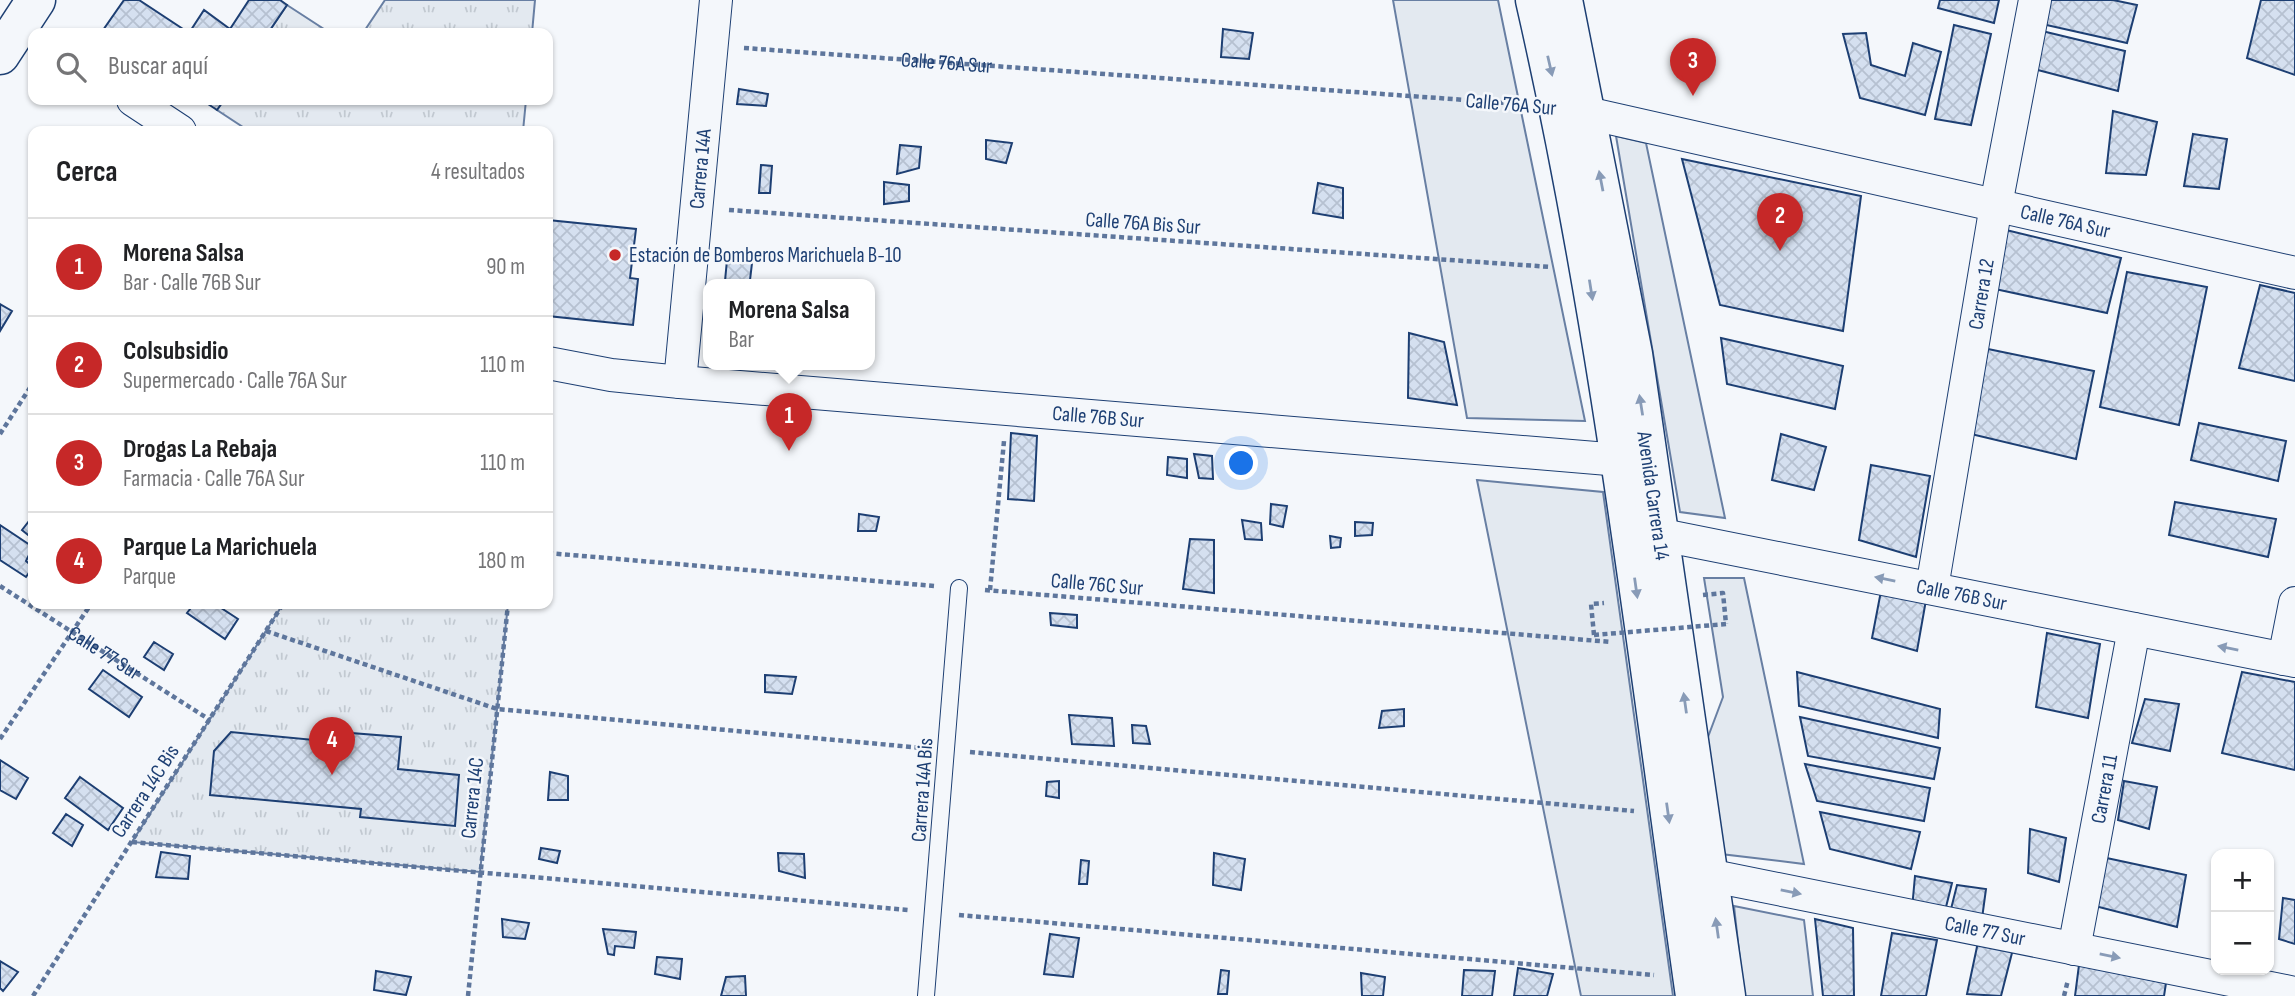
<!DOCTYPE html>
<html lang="es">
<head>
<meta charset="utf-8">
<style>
	body { margin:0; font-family:"Sofia Sans Condensed",sans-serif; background:#f6f6f6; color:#202124 }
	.controls { position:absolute; right:21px; bottom:21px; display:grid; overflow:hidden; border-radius:14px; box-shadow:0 2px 5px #0004 }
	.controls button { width:63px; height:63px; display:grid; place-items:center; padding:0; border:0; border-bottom:2px solid #e0e0e0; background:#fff; color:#202124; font:35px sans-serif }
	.you { position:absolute; left:1242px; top:464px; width:24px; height:24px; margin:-18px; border:5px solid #fff; border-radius:50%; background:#1a73e8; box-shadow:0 0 0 10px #1a73e833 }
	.badge { display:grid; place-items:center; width:46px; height:46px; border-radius:50%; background:#c62828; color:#fff; font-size:23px; font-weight:700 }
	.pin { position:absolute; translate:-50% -58px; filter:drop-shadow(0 2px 4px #0008) }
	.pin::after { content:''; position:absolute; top:37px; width:24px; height:21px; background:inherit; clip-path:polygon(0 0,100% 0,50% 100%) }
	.popup { position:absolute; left:703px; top:279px; width:172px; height:91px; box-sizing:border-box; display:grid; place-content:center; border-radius:14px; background:#fff; filter:drop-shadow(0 2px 5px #0005); font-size:23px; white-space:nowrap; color:#757577 }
	.popup b { font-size:26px; color:#202124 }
	.popup::after { content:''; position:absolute; left:50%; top:100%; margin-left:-14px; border:14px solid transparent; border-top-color:#fff }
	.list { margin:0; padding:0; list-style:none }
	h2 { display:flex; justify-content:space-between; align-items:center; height:91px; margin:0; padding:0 28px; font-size:30px }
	h2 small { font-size:23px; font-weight:400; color:#757577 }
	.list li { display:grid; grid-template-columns:46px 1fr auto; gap:21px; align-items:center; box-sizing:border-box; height:98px; padding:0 28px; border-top:2px solid #e0e0e0 }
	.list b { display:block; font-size:26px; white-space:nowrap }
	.list p { margin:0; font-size:23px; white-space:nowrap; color:#757577 }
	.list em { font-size:23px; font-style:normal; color:#757577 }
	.icon { flex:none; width:38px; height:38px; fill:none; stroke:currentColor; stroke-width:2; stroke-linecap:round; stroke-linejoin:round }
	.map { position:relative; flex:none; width:2295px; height:996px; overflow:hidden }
	.search { position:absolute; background:#fff; box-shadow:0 2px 5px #0004; left:28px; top:28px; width:525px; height:77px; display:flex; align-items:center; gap:18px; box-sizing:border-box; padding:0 24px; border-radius:14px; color:#757577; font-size:26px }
	.panel { position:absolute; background:#fff; box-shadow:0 2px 5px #0004; left:28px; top:126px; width:525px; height:483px; border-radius:14px }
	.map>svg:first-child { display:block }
	.grass { fill:#e3e9f0; stroke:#687fa3; stroke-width:2 }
	.park { fill:url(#park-tufts); stroke:#687fa3; stroke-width:2 }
	.building { fill:url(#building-cross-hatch); stroke:#1d3f73; stroke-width:2 }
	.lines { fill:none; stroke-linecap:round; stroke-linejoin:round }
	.service-casing { stroke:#1d3f73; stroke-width:18 }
	.minor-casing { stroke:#1d3f73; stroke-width:34 }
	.tertiary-casing { stroke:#1d3f73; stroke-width:41 }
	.primary-casing { stroke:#1d3f73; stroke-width:41 }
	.path { stroke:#5e769c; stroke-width:4.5; stroke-dasharray:5 3.5; stroke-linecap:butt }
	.service { stroke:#f4f7fb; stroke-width:16 }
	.minor { stroke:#f4f7fb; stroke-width:32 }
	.tertiary { stroke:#f4f7fb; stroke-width:38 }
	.primary { stroke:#f4f7fb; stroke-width:38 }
	.path-bridge { stroke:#5e769c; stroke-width:4.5; stroke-dasharray:5 3.5; stroke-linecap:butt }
	.oneway { fill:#889bb7 }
	.poi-dot { fill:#c62828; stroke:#f4f7fb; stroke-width:2.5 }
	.labels { text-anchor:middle; stroke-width:5; stroke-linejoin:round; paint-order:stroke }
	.street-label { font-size:21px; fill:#1d3f73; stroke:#f4f7fb }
	.poi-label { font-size:21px; fill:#1d3f73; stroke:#f4f7fb; text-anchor:start }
</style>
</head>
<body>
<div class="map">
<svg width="2295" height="996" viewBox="0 0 2295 996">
	<defs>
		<pattern id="park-tufts" width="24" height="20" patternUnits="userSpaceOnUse" patternTransform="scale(1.75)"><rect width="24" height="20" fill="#e3e9f0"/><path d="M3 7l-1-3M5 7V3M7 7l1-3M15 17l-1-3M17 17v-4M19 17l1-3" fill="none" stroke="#c2c9d1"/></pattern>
		<pattern id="building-cross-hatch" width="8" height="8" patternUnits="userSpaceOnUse" patternTransform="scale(1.75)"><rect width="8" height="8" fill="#d5e0f0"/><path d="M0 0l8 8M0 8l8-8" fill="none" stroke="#b6c1d1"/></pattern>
	</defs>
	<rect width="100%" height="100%" fill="#f4f7fb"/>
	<!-- grass -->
	<path class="grass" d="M1393,0H1498L1585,421L1467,418Z
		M1616,136L1646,143L1725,518L1680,512Z
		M1477,480L1603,492L1673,996H1581Z
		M1704,578H1744L1804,864L1721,854L1705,745L1723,697Z
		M1734,906L1804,920L1813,996H1744Z"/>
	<!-- park -->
	<path class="park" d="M385,0H535L532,33H363Z
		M287,5L330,33H268Z
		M224,100H526L523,131H249L217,110Z
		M283,604H508L480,872L132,842Z"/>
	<!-- building -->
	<path class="building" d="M124,0H139L189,33H101Z
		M249,0H280L287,5L268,33H189L204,10L230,29Z
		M1940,0H1999L1994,23L1938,8Z
		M2048,0H2113L2137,5L2127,43L2042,24Z
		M2261,0H2295V75L2247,58Z
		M1954,25L1991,34L1971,125L1935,119Z
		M1223,29L1253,33L1249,59L1221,57Z
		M2042,31L2125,51L2118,91L2034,69Z
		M1866,33L1871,65L1905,76L1913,43L1941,52L1925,115L1860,98L1843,34Z
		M739,89L768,94L766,106L737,104Z
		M202,100H224L217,110Z
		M2113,111L2157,122L2146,175L2106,173Z
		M2193,134L2227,139L2219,189L2184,186Z
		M986,140L1012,143L1006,163L986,159Z
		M900,145L921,147L919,168L897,174Z
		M1682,159L1861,196L1843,331L1720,305Z
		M761,165L772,166L770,193H759Z
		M884,182L909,185V201L884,204Z
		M1318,183L1343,188V218L1313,213Z
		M548,220L636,229L630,278L638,279L633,325L548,316Z
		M2006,230L2121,258L2107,313L1995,289Z
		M727,260L752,263L750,280L725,281Z
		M2127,272L2207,287L2179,425L2100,407Z
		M2260,285L2295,293V381L2239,368Z
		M2260,285L2295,293V381L2239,368Z
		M0,304L12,311L0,331Z
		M1409,333L1444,342L1457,405L1408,398Z
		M1721,338L1843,366L1835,409L1727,384Z
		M1988,349L2094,371L2076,459L1971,434Z
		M2199,423L2286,441L2278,481L2191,460Z
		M1011,433L1037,436L1034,501L1008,499Z
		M1781,434L1826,447L1814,490L1772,480Z
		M1194,454L1212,456L1213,479L1199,478Z
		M1168,457L1187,459V478L1167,475Z
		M1871,465L1930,476L1916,557L1859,540Z
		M2175,502L2276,519L2268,557L2169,535Z
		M1271,504L1287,506L1283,527L1270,524Z
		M859,514L879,517L876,531H858Z
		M33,516V539L22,530Z
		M1242,520L1261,523L1262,540L1245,539Z
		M1355,522L1373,523L1372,535L1355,536Z
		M0,525L33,547L26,561L33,567L26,577L0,560Z
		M1330,536L1341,538L1340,547L1331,548Z
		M1190,539L1214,540V593L1183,589Z
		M1881,591L1926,600L1917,651L1872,638Z
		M194,604H215L238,619L225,639L187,613Z
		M1050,613L1077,615V628L1051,625Z
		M2047,633L2100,644L2088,718L2036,707Z
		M154,642L173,654L164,670L144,657Z
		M103,670L142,697L129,717L89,689Z
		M1797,672L1940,709L1938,738L1799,706Z
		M2242,672L2295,682V770L2222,753Z
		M765,675L796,677L792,694L765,692Z
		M2145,699L2179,704L2170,751L2132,743Z
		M1404,709V726L1379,728L1382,711Z
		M1069,715L1112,718L1114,746L1072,744Z
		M1800,717L1940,748L1934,779L1808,756Z
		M1132,725L1146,726L1150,744L1133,743Z
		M326,731L401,737L398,769L459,775L455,826L360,817L361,809L210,795L214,751L231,732L324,741Z
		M0,760L28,778L16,799L0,790Z
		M1805,764L1930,788L1924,821L1817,801Z
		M550,772L568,776V800H548Z
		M80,777L123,808L108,830L65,798Z
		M1059,781V798L1046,796L1047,782Z
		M2124,781L2157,787L2149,829L2118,820Z
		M1820,812L1920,832L1911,869L1830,849Z
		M66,814L83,825L72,846L53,833Z
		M2030,829L2066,838L2059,882L2028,873Z
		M541,848L560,851L557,863L539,859Z
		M161,852L190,856L188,879L156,877Z
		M778,853L804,854L805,878L779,871Z
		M1214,853L1245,859L1241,890L1213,885Z
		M2102,857L2186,875L2177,927L2095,906Z
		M1081,860L1089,861L1087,884H1079Z
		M1915,876L1952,883L1944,915L1912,909Z
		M1957,885L1986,889L1981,926L1949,917Z
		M2283,898L2295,900V944L2279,939Z
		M502,919L529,923L525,939L503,937Z
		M1815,919L1853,928L1854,996H1823Z
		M603,929L636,932L634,948L615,946L614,955L608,954Z
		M1892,933L1937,940L1926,996H1881Z
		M1050,934L1079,938L1073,977L1044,974Z
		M1978,942L2013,949L2001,996L1967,994Z
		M657,957L682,959L680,979L655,974Z
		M0,961L18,972L3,991L0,988Z
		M2079,965L2166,983L2164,996H2075Z
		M1518,968L1553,974L1547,996H1514Z
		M1221,970L1229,971L1227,994H1218Z
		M1464,970L1495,971L1492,996H1462Z
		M376,971L411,977L406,995L374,990Z
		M1361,973L1385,977L1383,996H1362Z
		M745,976L746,996H721L726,977Z"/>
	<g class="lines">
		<!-- service casing -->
		<g class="service-casing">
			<path id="service" d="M926,996L959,588"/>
		</g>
		<!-- minor casing -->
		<g class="minor-casing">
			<g id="minor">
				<path d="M133,100L180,131"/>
				<path id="s3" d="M1565,108L2295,273"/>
				<path id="s4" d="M548,363L611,375L680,382L1644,462"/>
				<path id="s5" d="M680,382L716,0"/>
				<path id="s6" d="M1637,530L2295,661"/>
				<path id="s7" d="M1932,588L1996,205L2035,0"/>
				<path d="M2284,659L2295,603"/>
				<path id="s8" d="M1688,871L2295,993"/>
				<path id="s9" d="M2074,949L2134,629"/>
			</g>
		</g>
		<!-- tertiary casing -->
		<g class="tertiary-casing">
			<path id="tertiary" d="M0,55L36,0"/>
		</g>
		<!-- primary casing -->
		<g class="primary-casing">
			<g id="primary">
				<path d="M1535,0C1610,327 1648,664 1695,996"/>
				<path id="s10" d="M1563,0L1633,354L1726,996"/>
			</g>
		</g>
		<!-- path -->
		<g class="path">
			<path id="s1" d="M744,48L1521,104"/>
			<path d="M729,210L1551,267"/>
			<path d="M0,434L33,383"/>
			<path d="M548,553L934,586"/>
			<path id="s2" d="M0,586L210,720"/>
			<path d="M985,590L1611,642"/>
			<path d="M990,590L1004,441"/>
			<path d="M1703,595L1723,593L1726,624"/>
			<path d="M266,631L497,709L923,748"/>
			<path d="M1594,635L1591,604L1604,603"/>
			<path d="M0,739L91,604"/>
			<path d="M970,752L1634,811"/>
			<path d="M132,842L908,910"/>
			<path d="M959,915L1654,975"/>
			<path d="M33,996L283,604"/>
			<path d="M468,996L508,604"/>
			<path d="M2064,996L2068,980"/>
		</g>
		<!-- service -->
		<use href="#service" class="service"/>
		<!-- minor -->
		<use href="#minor" class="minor"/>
		<!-- tertiary -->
		<use href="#tertiary" class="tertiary"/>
		<!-- primary -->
		<use href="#primary" class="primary"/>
		<!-- path-bridge -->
		<path class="path-bridge" d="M1594,635L1726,624"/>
	</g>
	<!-- one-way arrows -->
	<defs><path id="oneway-solid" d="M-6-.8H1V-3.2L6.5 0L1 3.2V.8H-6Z" transform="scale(1.75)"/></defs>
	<g class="oneway">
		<use href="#oneway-solid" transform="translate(1550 66) rotate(77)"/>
		<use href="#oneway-solid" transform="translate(1601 181) rotate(-101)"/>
		<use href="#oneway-solid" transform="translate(1591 290) rotate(81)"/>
		<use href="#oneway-solid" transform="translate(1641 405) rotate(-99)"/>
		<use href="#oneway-solid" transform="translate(1885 579) rotate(-169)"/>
		<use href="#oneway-solid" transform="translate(1636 588) rotate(82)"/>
		<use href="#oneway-solid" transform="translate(2228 648) rotate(-169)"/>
		<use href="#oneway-solid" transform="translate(1685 703) rotate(-98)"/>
		<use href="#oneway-solid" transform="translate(1668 813) rotate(82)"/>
		<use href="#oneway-solid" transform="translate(1791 892) rotate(11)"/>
		<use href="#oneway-solid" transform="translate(1717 928) rotate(-98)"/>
		<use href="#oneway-solid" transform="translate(2110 956) rotate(11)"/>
	</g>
	<!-- markers -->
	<circle class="poi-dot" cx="615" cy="255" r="7"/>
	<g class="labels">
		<!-- street labels -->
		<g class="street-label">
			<text dy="7" stroke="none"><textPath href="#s1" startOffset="203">Calle 76A Sur</textPath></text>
			<text transform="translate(1511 104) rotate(5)" y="7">Calle 76A Sur</text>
			<text dy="7" stroke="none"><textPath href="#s5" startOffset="214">Carrera 14A</textPath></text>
			<text dy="7" stroke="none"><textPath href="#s3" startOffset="513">Calle 76A Sur</textPath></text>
			<text transform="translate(1143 223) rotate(4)" y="7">Calle 76A Bis Sur</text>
			<text dy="7" stroke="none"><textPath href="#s7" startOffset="298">Carrera 12</textPath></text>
			<text dy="7" stroke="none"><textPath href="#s4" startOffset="553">Calle 76B Sur</textPath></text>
			<text dy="7" stroke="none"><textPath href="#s10" startOffset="504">Avenida Carrera 14</textPath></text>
			<text transform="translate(1097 584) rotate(5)" y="7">Calle 76C Sur</text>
			<text dy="7" stroke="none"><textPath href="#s6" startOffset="331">Calle 76B Sur</textPath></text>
			<text dy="7" stroke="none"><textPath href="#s2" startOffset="124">Calle 77 Sur</textPath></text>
			<text dy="7" stroke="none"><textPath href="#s9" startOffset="163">Carrera 11</textPath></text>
			<text transform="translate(922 790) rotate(-86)" y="7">Carrera 14A Bis</text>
			<text transform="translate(145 791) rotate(-57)" y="7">Carrera 14C Bis</text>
			<text transform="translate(472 798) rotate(-84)" y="7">Carrera 14C</text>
			<text dy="7" stroke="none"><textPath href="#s8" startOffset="303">Calle 77 Sur</textPath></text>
		</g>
		<!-- poi labels -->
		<g class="poi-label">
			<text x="629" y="262">Estación de Bomberos Marichuela B-10</text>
		</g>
	</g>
</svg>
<div class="controls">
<button>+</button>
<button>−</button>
</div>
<div class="you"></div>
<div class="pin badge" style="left:789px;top:451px">1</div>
<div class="popup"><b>Morena Salsa</b>Bar</div>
<div class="pin badge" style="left:1780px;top:251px">2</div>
<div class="pin badge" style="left:1693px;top:96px">3</div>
<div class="pin badge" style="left:332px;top:775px">4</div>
<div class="search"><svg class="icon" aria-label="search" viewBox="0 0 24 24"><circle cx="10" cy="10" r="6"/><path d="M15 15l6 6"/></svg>Buscar aquí</div>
<section class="panel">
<h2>Cerca<small>4 resultados</small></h2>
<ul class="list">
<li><span class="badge">1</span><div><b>Morena Salsa</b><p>Bar · Calle 76B Sur</p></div><em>90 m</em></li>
<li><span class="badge">2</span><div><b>Colsubsidio</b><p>Supermercado · Calle 76A Sur</p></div><em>110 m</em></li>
<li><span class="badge">3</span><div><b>Drogas La Rebaja</b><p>Farmacia · Calle 76A Sur</p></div><em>110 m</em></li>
<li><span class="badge">4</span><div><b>Parque La Marichuela</b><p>Parque</p></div><em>180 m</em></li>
</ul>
</section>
</div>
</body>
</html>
